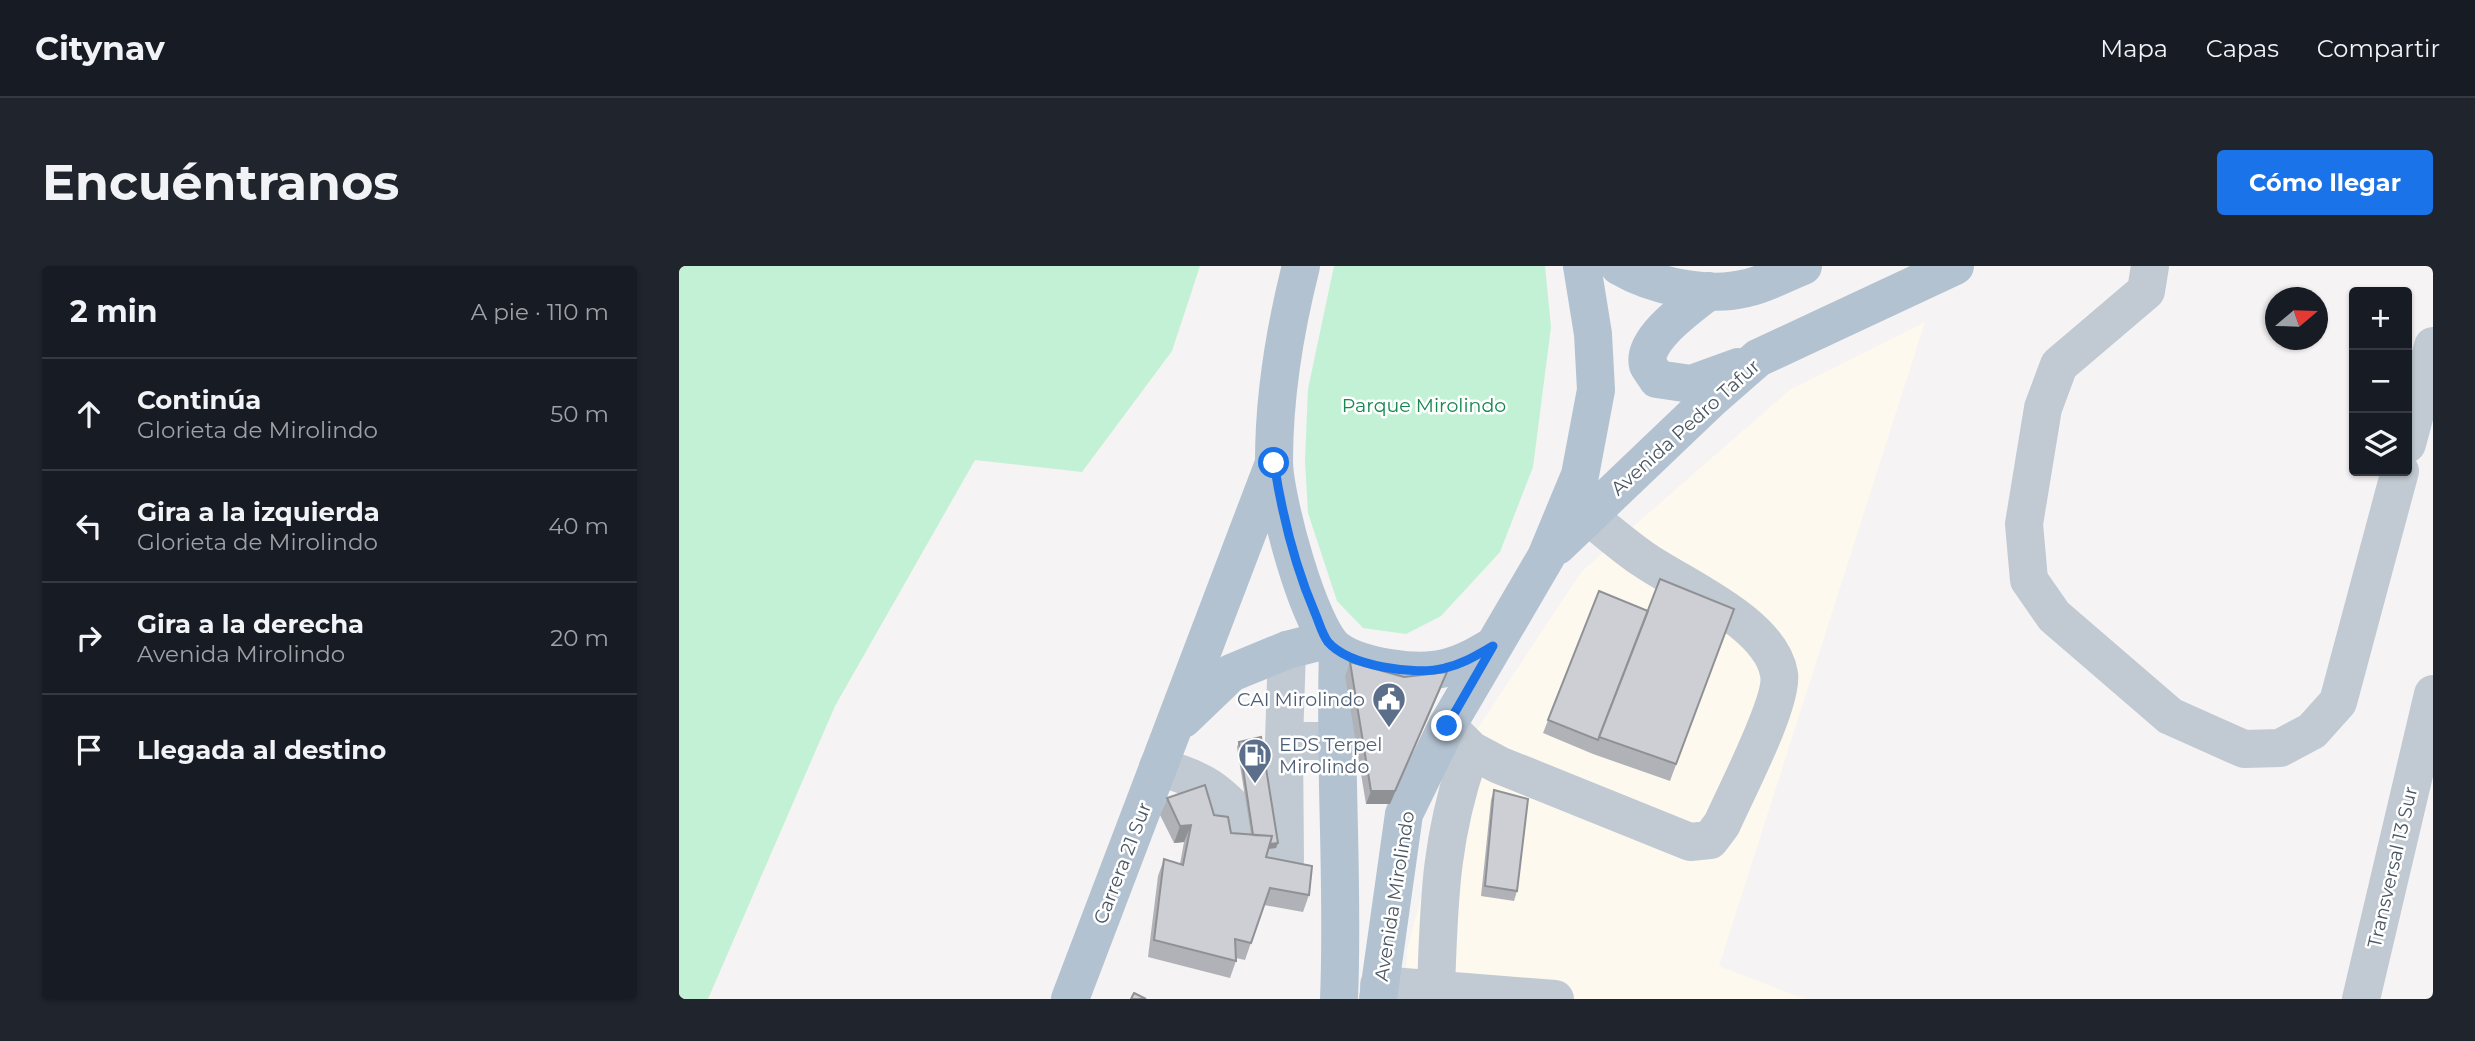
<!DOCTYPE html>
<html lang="es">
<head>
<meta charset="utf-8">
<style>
	body { margin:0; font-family:Montserrat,sans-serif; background:#20242c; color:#f1f3f6 }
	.controls { position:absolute; right:21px; top:21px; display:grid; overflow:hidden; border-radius:7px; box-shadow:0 2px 5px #0004 }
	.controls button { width:63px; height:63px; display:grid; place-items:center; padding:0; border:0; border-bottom:2px solid #363941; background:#171b24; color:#f1f3f6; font:35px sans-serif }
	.compass { position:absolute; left:1586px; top:21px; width:63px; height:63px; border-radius:50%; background:#171b24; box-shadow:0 2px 5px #0004; rotate:71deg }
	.stop { position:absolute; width:21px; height:21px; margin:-16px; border:5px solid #1a73e8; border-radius:50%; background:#fff }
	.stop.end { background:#1a73e8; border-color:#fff; box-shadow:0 2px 7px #0008 }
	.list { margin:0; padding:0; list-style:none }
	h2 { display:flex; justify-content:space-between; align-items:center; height:91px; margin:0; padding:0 28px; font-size:30px }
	h2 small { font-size:23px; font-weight:400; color:#9ea1a6 }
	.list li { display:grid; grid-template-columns:46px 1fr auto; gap:21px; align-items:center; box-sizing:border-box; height:112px; padding:0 28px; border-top:2px solid #363941 }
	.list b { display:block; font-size:26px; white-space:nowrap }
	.list p { margin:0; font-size:23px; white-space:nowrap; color:#9ea1a6 }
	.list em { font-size:23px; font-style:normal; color:#9ea1a6 }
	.icon { flex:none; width:38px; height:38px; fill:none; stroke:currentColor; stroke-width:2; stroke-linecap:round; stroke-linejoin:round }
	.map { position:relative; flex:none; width:1754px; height:733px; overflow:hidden; border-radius:7px }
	header { display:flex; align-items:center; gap:42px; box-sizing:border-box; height:98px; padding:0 35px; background:#171b24; border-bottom:2px solid #363941 }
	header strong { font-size:33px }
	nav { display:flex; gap:38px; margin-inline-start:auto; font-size:24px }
	.intro { display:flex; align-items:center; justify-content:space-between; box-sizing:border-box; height:168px; padding:0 42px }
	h1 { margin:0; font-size:49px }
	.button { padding:18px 32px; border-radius:7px; background:#1a73e8; color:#fff; font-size:24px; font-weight:700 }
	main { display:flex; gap:42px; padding:0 42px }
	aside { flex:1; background:#171b24; border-radius:7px; box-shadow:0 2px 5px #0004 }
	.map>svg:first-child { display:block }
	.commercial { fill:#fdf9ef }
	.green { fill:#c3f1d5 }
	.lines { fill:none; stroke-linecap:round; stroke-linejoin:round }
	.minor { stroke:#c1cad2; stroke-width:38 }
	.major { stroke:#b3c2d1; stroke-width:38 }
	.wall { fill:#b0b2b7 }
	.shaded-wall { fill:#909195 }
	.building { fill:#cdcfd5; stroke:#909195; stroke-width:2 }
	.route { stroke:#1a73e8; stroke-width:9 }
	.labels { text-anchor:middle; stroke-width:5; stroke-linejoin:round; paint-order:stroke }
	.park-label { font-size:19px; fill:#17864f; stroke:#fff }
	.street-label { font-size:19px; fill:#4a5661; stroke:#fff }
	.service-label { font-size:19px; fill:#4e5e75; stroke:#fff; text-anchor:end }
</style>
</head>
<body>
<header>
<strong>Citynav</strong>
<nav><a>Mapa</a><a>Capas</a><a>Compartir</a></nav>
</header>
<div class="intro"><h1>Encuéntranos</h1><a class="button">Cómo llegar</a></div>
<main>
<aside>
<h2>2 min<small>A pie · 110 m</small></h2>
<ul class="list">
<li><svg class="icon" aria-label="ahead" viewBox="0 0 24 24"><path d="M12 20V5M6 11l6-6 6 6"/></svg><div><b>Continúa</b><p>Glorieta de Mirolindo</p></div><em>50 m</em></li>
<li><svg class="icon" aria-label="left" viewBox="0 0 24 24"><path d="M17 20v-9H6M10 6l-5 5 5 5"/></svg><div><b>Gira a la izquierda</b><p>Glorieta de Mirolindo</p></div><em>40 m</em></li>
<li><svg class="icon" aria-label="right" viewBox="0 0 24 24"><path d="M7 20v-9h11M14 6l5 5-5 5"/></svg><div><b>Gira a la derecha</b><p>Avenida Mirolindo</p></div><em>20 m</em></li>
<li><svg class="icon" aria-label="arrive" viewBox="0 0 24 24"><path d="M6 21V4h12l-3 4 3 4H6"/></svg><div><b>Llegada al destino</b></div></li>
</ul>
</aside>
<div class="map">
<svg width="1754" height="733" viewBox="0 0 1754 733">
	<rect width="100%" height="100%" fill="#f5f3f3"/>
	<!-- commercial -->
	<path class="commercial" d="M1246,56L1040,700L1126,733H727L728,684L779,492L903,305L1112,123Z"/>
	<!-- green -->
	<path class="green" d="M0,0H521L493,85L403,206L296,194L156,440L29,733H0Z
		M655,0H866L872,61L854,201L821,286L762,350L727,368L684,362L658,335L629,247L626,195L629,123Z"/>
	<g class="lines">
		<!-- minor -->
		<path class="minor" d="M1471,0L1467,25L1380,99L1364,142L1345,258L1350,314L1375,350L1491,450L1565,483L1601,482L1633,465L1659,436L1721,205
			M1728,178L1754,80
			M768,460L792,484L820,499L1011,576L1031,574L1043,558C1056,528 1105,435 1100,408C1092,357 1003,320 964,293C945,280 927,264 909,250
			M605,475L608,384
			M479,501C525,513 538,524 570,558
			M606,594L605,475H656
			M700,719L876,733
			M757,724C760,635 761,570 792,484
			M1682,733L1754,428"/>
		<!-- major -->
		<path class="major" d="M622,0C606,63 595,129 595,195C595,230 630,364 658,384C681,401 739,409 766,402C784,398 799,389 814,380
			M940,0C974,20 1029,32 1068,22C1087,18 1106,7 1124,0
			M1030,25C1013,39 962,73 969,99C971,103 976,109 978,113L1012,118L1059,101
			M878,280L1031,134L1079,92L1276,0
			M659,385C655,501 665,617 660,733
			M504,453L552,407L608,384L647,374
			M391,733L595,197
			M699,733L725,548L768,460L867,291L901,209L917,124L914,68L903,0"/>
	</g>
	<!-- wall -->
	<path class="wall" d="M920,325L969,345L1055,343L991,515L914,488L864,467Z
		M671,396L763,420L711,538H687L666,410Z
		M560,476L599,577L597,582L589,583L587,591L630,629L624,646L585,639L566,694L557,692V695L551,712L469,691L479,610L485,593L501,598L505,576L495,577L481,549L488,532L535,549L552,567L572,568L558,481Z
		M815,524L838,625L835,635L802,630L812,534Z"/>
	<!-- shaded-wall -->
	<path class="shaded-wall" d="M768,406L711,538H687L692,525Z
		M512,559L505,576L495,577L501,560Z
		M599,577L597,582L574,585L576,580Z"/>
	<!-- building -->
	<path class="building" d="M981,313L1055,343L997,498L920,471Z
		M920,325L969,345L919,474L869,454Z
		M671,396L725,411L768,406L716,525H692Z
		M582,471L599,577L591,578L593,570L574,569L560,476Z
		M526,519L535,549L549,551L552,567L593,570L587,591L633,600L630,629L591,622L572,677L556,673L557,695L475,674L485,593L504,599L512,559L501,560L488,532Z
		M815,524L849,533L838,625L806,620Z
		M455,727L467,733H452Z"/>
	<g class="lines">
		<!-- route -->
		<path class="route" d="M595,197C603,248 615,298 636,347C640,356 643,368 649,376C670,400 736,410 766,402C784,398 798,389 814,380L768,460"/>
	</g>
	<!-- icons -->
	<defs>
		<g id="civic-pin" transform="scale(1.75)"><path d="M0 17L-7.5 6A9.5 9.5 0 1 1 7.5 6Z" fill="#5c6f8a" stroke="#fff"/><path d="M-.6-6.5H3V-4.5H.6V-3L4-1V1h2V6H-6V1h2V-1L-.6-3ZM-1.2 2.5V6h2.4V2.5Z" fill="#fff"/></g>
		<g id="fuel-pin" transform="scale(1.75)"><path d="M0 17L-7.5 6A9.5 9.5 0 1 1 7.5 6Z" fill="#5c6f8a" stroke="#fff"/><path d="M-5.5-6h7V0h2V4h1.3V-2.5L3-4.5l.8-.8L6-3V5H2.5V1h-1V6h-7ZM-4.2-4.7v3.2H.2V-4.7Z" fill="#fff"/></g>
	</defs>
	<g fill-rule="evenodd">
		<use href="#civic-pin" x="710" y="433"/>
		<use href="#fuel-pin" x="576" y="489"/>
	</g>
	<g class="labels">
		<!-- park labels -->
		<g class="park-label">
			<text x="745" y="146">Parque Mirolindo</text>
		</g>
		<!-- street labels -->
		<g class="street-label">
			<text transform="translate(1006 161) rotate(-42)" y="7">Avenida Pedro Tafur</text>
			<text transform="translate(443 597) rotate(-69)" y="7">Carrera 21 Sur</text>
			<text transform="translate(1713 601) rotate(-77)" y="7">Transversal 13 Sur</text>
			<text transform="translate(715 630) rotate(-81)" y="7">Avenida Mirolindo</text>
		</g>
		<!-- service labels -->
		<g class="service-label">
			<text x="686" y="440">CAI Mirolindo</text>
			<text x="600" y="485" text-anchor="start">EDS Terpel<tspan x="600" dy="22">Mirolindo</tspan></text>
		</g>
	</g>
</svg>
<div class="controls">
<button>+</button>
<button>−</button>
<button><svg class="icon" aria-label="layers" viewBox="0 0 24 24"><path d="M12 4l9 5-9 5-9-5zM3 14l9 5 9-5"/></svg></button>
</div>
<svg class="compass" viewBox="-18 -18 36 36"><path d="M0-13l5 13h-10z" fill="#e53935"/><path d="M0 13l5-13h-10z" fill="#9ea1a6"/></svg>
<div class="stop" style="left:595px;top:197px"></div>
<div class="stop end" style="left:768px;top:460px"></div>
</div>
</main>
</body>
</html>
